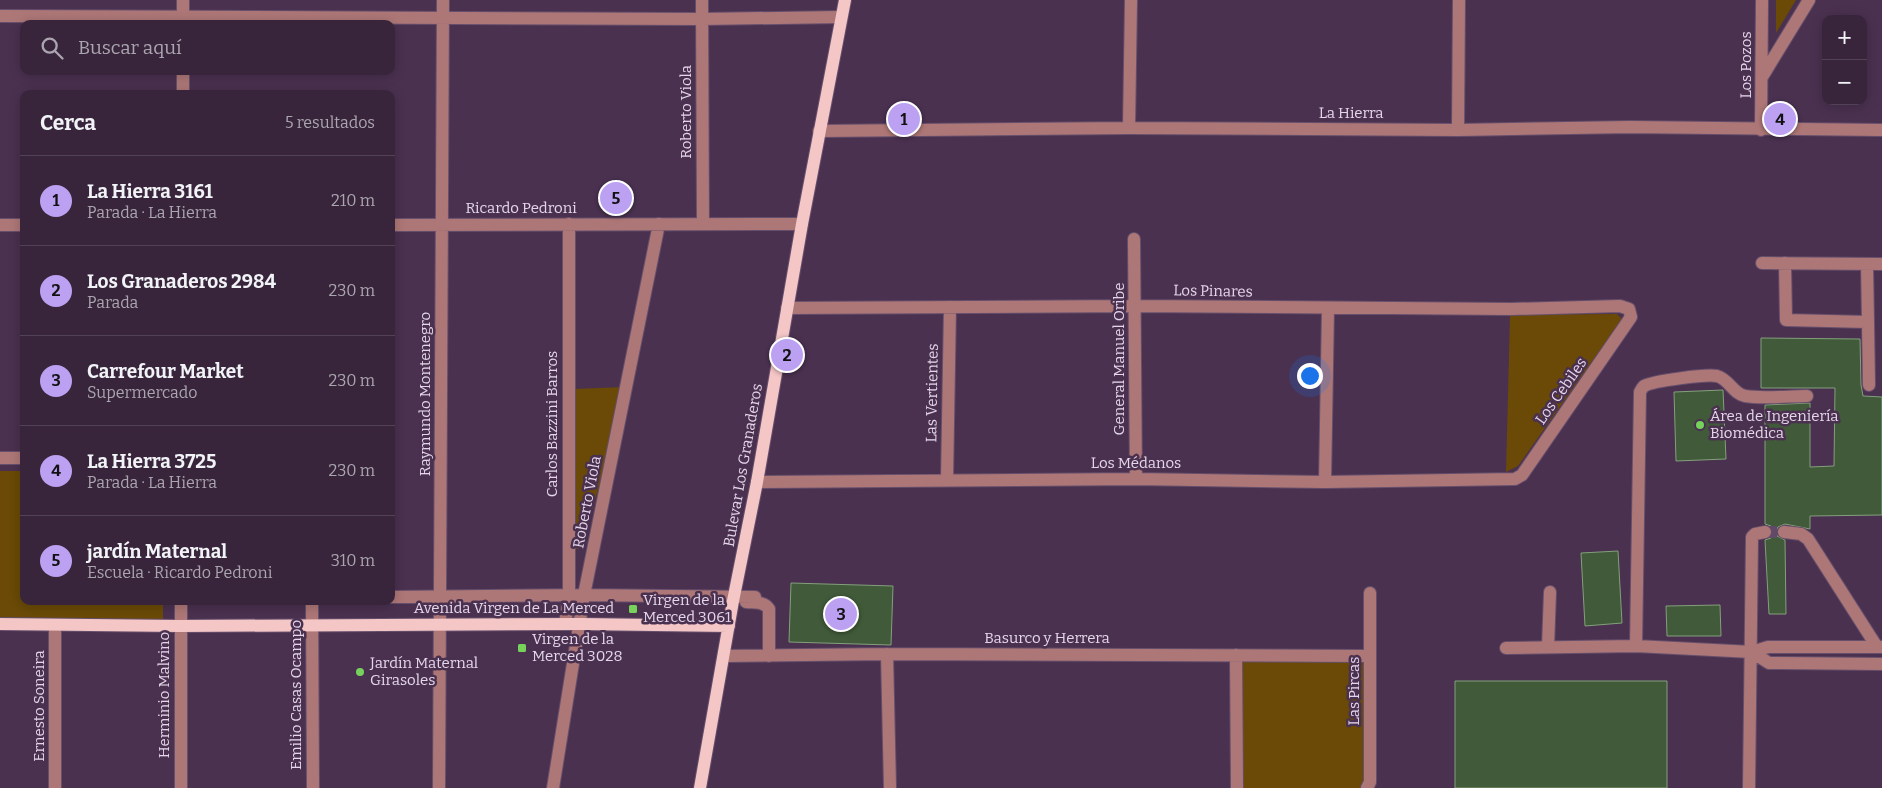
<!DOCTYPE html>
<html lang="es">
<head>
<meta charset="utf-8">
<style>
	body { margin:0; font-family:Bitter,serif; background:#3f2d43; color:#f1f3f6 }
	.controls { position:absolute; right:15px; top:15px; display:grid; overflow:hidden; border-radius:10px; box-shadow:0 2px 12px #0003 }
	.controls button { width:45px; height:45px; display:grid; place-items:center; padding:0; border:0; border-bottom:1px solid #524256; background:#38253c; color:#f1f3f6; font:25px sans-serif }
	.you { position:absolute; left:1309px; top:375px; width:18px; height:18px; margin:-12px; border:4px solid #fff; border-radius:50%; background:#1a73e8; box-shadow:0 0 0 8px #1a73e833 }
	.badge { display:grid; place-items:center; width:32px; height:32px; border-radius:50%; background:#bca0f2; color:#111; font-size:16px; font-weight:700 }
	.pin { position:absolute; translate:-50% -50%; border:2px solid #fff; box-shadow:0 1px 5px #0006 }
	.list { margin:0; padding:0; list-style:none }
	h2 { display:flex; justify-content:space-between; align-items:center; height:65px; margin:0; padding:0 20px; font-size:21px }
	h2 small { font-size:16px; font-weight:400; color:#aba5af }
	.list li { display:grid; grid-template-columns:32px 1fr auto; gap:15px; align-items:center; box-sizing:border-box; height:90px; padding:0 20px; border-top:1px solid #524256 }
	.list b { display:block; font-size:19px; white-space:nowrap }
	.list p { margin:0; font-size:16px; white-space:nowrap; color:#aba5af }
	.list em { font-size:16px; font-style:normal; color:#aba5af }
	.icon { flex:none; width:28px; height:28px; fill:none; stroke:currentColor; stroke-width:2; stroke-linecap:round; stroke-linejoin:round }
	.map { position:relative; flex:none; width:1882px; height:788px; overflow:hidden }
	.search { position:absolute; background:#38253c; box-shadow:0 2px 12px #0003; left:20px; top:20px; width:375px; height:55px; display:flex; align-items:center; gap:12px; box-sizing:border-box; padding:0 18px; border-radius:10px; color:#aba5af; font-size:19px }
	.panel { position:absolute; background:#38253c; box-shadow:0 2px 12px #0003; left:20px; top:90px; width:375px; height:515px; border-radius:10px }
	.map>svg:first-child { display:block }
	.green { fill:#6a4a06 }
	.building { fill:#415b3a; stroke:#83a07b }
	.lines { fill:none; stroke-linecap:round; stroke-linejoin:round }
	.minor-tunnel { stroke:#614a67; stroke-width:12; stroke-dasharray:12 6; stroke-linecap:butt }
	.minor-casing { stroke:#664f6c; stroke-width:14 }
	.major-casing { stroke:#664f6c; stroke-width:14 }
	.minor { stroke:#ae7777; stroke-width:12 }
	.major { stroke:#f4c6c6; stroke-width:12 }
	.poi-dot { fill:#76d25a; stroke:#4a3150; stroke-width:2 }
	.labels { text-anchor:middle; stroke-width:5; stroke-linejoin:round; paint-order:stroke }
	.street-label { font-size:15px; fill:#e5d6ea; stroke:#4a3150 }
	.poi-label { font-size:15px; fill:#e5d6ea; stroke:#4a3150; text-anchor:start }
</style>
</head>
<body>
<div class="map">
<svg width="1882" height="788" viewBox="0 0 1882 788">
	<rect width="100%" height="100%" fill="#4a3150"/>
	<!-- green -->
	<path class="green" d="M1776,0H1796L1776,33Z
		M1617,314L1622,319L1518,466L1506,472L1510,315Z
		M624,387L583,548L576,549L571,546L574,389Z
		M0,471H24V601H163V619L0,621Z
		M1236,655H1369L1367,788H1237Z"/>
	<!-- building -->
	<path class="building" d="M1761,338L1860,339L1861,385L1863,396L1882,397V515L1810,516V529L1785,524L1778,527L1776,531L1777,536L1785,540L1786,614H1769L1765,540L1771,538L1773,531L1771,526L1765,524V405L1810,403V467L1834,466L1835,388H1761Z
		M1723,390L1726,459L1676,461L1674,392Z
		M1618,551L1622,623L1585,626L1581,553Z
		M791,583L893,586L891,645L789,642Z
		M1720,605L1721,636H1667L1666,606Z
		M1455,681H1667V788H1455Z"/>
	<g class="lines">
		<!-- minor-tunnel -->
		<path class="minor-tunnel" d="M1765,532H1784"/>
		<!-- minor casing -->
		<g class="minor-casing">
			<path id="minor" d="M702,0L703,223
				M0,16L702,19L841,17
				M183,24V0
				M183,71V94
				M1762,77L1809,0
				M1129,128L1131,0
				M1458,130L1459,0
				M1761,130L1762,0
				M819,131L1129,128L1458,130L1630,127L1882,130
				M0,225H24
				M391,225L802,224
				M1134,239L1136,479
				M1762,263L1882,264
				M1785,263L1786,320L1868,322L1867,264
				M1868,322L1869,385
				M1807,396C1789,396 1762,399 1745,396C1733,394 1729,379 1717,376C1706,374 1653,381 1644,386C1642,388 1641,390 1640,392L1636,646L1752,652L1768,647H1882
				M0,458H24
				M947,480L950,307
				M757,482L1136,479L1325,482L1515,479L1522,475L1631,317L1629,309L1620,306L1512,309L1135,306L787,308
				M1325,482L1328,308
				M1784,532L1801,534L1808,539L1877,647
				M391,597L584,595L755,597
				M181,601V788
				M312,601L313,788
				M746,602C754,603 764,601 769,609V656
				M565,624L569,596V224
				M1548,647L1550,592
				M1506,648L1636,646
				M1752,652L1769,663L1882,664
				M887,654L890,788
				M1236,655L1237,788
				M724,656L887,654L1370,656
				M55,788V625
				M439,788L443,0
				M553,788L584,595L659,224
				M1367,788L1370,782V593
				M1749,788L1752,537L1755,534L1765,532"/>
		</g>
		<!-- major casing -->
		<g class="major-casing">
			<path id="major" d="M0,624L180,626L580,624L729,626
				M700,788L733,601L757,482L802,224L845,0"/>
		</g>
		<!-- minor -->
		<use href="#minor" class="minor"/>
		<!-- major -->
		<use href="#major" class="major"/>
	</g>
	<!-- markers -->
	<g class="poi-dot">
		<circle cx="1700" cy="425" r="5"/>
		<rect x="628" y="604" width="10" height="10" rx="2.5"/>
		<rect x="517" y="643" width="10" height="10" rx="2.5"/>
		<circle cx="360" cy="672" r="5"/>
	</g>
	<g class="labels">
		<!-- street labels -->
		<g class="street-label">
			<text transform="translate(1746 65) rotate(-90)" y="5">Los Pozos</text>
			<text transform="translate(686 112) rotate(-90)" y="5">Roberto Viola</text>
			<text x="1351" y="118">La Hierra</text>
			<text x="521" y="213">Ricardo Pedroni</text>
			<text transform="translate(1213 291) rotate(1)" y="5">Los Pinares</text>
			<text transform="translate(1119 359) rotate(-90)" y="5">General Manuel Oribe</text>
			<text transform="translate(1561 391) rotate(-55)" y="5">Los Cebiles</text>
			<text transform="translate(932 393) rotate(-89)" y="5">Las Vertientes</text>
			<text transform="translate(425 394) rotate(-90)" y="5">Raymundo Montenegro</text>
			<text transform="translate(552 424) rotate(-90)" y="5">Carlos Bazzini Barros</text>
			<text x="1136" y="468">Los Médanos</text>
			<text transform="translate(743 465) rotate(-80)" y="5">Bulevar Los Granaderos</text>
			<text transform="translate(587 502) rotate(-79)" y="5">Roberto Viola</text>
			<text x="514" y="613">Avenida Virgen de La Merced</text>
			<text x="1047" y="643">Basurco y Herrera</text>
			<text transform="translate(1354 691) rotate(-90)" y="5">Las Pircas</text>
			<text transform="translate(164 695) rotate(-90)" y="5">Herminio Malvino</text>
			<text transform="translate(296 695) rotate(-90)" y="5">Emilio Casas Ocampo</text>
			<text transform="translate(39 706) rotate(-90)" y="5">Ernesto Soneira</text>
		</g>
		<!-- poi labels -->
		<g class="poi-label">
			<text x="1710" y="421">Área de Ingeniería<tspan x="1710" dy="17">Biomédica</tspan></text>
			<text x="643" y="605">Virgen de la<tspan x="643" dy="17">Merced 3061</tspan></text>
			<text x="532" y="644">Virgen de la<tspan x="532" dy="17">Merced 3028</tspan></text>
			<text x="370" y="668">Jardín Maternal<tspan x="370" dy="17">Girasoles</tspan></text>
		</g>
	</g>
</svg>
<div class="controls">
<button>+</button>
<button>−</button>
</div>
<div class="you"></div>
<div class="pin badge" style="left:904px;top:119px">1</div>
<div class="pin badge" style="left:787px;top:355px">2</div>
<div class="pin badge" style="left:841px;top:614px">3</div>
<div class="pin badge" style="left:1780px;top:119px">4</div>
<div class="pin badge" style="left:616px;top:198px">5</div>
<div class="search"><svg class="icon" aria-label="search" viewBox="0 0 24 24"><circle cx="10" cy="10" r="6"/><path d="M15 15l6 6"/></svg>Buscar aquí</div>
<section class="panel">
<h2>Cerca<small>5 resultados</small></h2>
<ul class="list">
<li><span class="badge">1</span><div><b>La Hierra 3161</b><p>Parada · La Hierra</p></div><em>210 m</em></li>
<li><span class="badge">2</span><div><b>Los Granaderos 2984</b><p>Parada</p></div><em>230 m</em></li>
<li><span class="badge">3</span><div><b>Carrefour Market</b><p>Supermercado</p></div><em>230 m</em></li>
<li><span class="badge">4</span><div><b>La Hierra 3725</b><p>Parada · La Hierra</p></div><em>230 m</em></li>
<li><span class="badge">5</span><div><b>jardín Maternal</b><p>Escuela · Ricardo Pedroni</p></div><em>310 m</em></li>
</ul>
</section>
</div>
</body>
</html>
